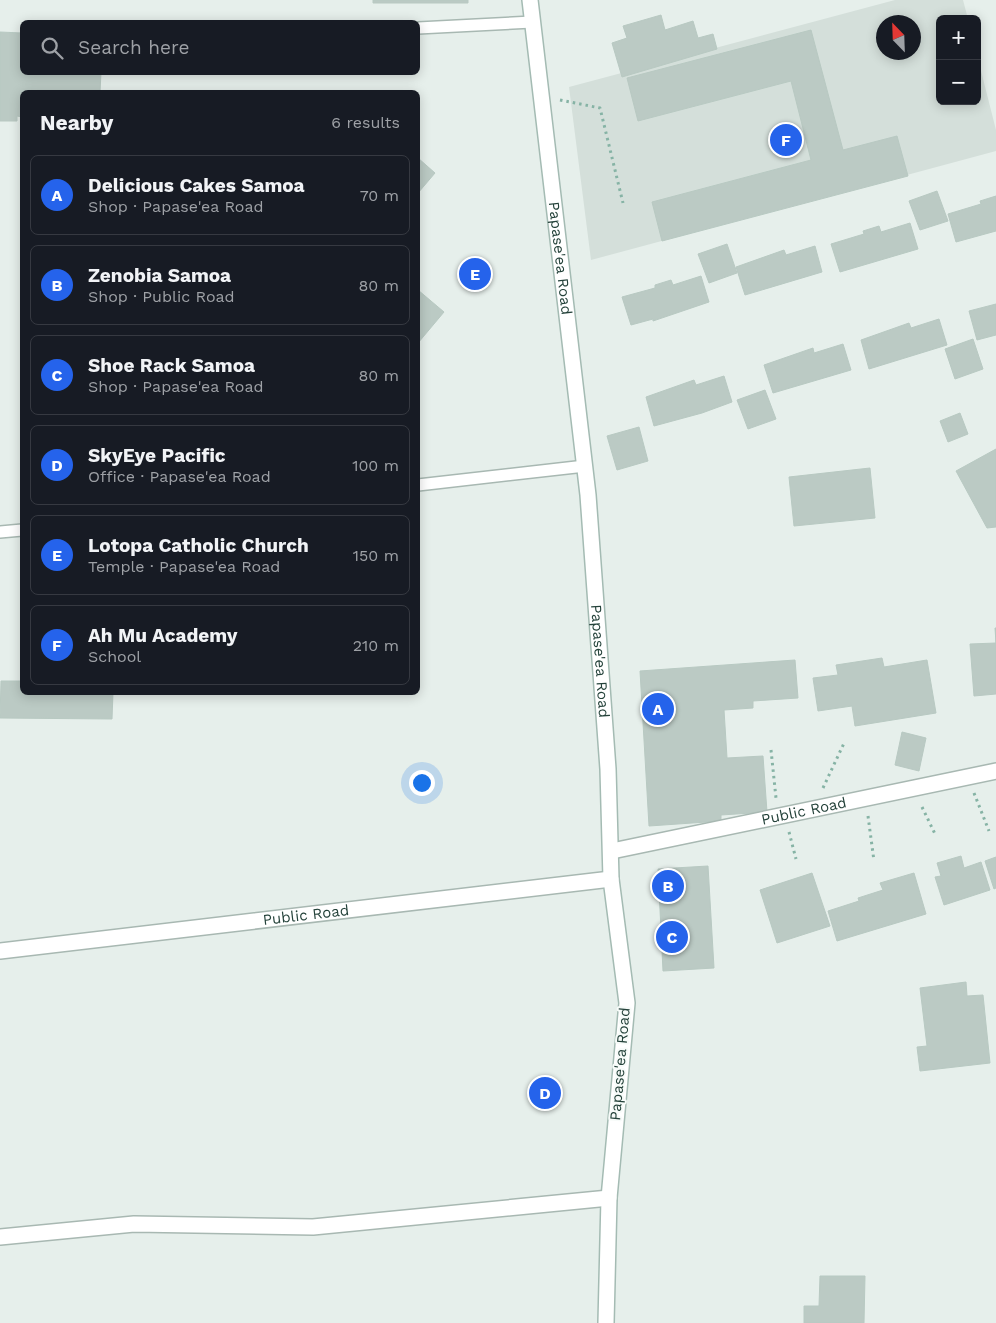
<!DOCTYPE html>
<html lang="en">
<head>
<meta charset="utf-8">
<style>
	body { margin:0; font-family:"Work Sans",sans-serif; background:#20242c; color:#f1f3f6 }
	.controls { position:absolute; right:15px; top:15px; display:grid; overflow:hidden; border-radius:8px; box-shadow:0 2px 12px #0003 }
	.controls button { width:45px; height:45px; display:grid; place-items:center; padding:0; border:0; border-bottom:1px solid #363941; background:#171b24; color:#f1f3f6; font:25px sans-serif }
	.compass { position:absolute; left:876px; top:15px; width:45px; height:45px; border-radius:50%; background:#171b24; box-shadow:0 2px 12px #0003; rotate:337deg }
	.you { position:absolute; left:421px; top:782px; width:18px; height:18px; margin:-12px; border:4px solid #fff; border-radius:50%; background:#1a73e8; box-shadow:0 0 0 8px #1a73e833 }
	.badge { display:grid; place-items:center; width:32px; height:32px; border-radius:50%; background:#2563eb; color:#fff; font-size:16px; font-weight:700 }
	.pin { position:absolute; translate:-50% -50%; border:2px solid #fff; box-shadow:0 1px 5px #0006 }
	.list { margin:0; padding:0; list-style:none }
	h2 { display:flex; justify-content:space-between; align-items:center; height:65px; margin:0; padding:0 20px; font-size:21px }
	h2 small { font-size:16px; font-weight:400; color:#9ea1a6 }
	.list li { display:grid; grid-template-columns:32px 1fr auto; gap:15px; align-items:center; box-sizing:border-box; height:80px; margin:0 10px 10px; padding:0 10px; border:1px solid #363941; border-radius:8px }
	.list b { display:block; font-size:19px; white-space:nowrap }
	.list p { margin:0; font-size:16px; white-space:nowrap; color:#9ea1a6 }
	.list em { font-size:16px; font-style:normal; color:#9ea1a6 }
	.icon { flex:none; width:28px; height:28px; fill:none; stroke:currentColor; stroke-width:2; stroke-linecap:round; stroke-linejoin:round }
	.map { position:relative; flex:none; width:996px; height:1323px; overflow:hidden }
	.search { position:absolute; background:#171b24; box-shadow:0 2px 12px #0003; left:20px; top:20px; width:400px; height:55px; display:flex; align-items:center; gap:12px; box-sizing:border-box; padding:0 18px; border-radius:8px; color:#9ea1a6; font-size:19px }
	.panel { position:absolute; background:#171b24; box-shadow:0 2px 12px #0003; left:20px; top:90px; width:400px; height:605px; border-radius:8px }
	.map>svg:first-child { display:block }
	.built { fill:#d4dfda; fill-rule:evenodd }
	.building { fill:#bbcac4; stroke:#b8c9c2 }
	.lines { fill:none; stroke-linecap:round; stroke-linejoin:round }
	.lane-casing { stroke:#a8b8b2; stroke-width:14 }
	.street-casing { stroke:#a8b8b2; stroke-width:18 }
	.secondary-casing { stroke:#a4bbb3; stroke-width:18 }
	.path { stroke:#86b3a5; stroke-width:3; stroke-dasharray:2.5 4; stroke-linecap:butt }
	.lane { stroke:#fff; stroke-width:11 }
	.street { stroke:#fff; stroke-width:15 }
	.secondary { stroke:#fff; stroke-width:15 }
	.labels { text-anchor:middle; stroke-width:4; stroke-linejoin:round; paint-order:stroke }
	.street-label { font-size:15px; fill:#24423a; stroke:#f7fbf9 }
</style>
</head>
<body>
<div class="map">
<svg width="996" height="1323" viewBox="0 0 996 1323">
	<rect width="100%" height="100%" fill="#e6efeb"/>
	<!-- built -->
	<path class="built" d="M895,0H963L968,19H940V101H977V55L996,130V151L591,260L569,87ZM884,22H914V52H884Z"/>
	<!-- building -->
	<path class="building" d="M373,0H468V3H373Z
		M661,15L665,30L693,21L698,38L713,34L717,49L622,77L612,43L627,38L623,26Z
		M811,30L843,150L897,136L908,176L662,241L652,202L811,160L791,81L638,121L627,78Z
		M0,32L22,33V72H101L100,92H22V117L17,116V121H0Z
		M418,158L435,173L418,193Z
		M937,191L948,221L920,230L909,201Z
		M996,196V231L956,242L948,214L981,204L980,201Z
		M910,223L918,249L840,272L831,244L864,234L863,231L879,226L881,232Z
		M727,244L737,273L709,283L698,254Z
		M815,246L822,272L745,295L736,267L784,250L786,255Z
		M701,276L709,302L653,321V319L631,325L622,297L655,288V285L671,280L673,285Z
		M418,290L444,312L418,343Z
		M996,304V335L977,340L969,311Z
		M939,319L947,345L869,369L861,340L909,323L911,328Z
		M973,339L983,369L955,379L945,349Z
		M843,344L851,370L773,393L764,365L813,348L814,353Z
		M724,376L732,402L702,413L654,426L646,397L694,380L696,385Z
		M765,390L776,419L748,429L737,400Z
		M960,413L968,434L948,442L940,421Z
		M639,427L648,461L617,470L607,436Z
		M996,449V527L987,528L956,471Z
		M870,468L875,518L794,526L789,477Z
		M995,628H996V694L974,696L970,644L996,643Z
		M882,658L884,667L927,660L936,713L855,726L852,706L818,711L813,678L838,675L836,665Z
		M795,660L798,698L753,701V708L724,710L727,758L763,756L767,812L721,815V821L649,826L640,671Z
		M1,681H22V692H113L112,719L0,718Z
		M902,732L926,738L919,771L895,765Z
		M961,856L964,868L981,862L990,890L944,905L935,877L941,876L937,863Z
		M996,857V888L994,889L985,861Z
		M708,866L714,968L663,971L658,869Z
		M812,873L830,926L777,943L760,890Z
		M914,873L926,914L837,941L828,911L859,901L858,898L883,890L880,883Z
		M966,982L967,996L983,995L990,1063L920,1071L917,1047L927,1046L920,988Z
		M820,1276H865L864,1323H804V1306H819Z"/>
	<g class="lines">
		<!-- lane casing -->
		<g class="lane-casing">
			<path id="lane" d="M418,28L532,22
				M418,485L585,466
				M0,532L22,530"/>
		</g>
		<!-- street casing -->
		<g class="street-casing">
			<g id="street">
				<path id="s1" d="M612,851L996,771"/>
				<path id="s2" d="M0,951L611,879"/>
				<path d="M0,1237L134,1224L313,1227L609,1198"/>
			</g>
		</g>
		<!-- secondary casing -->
		<g class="secondary-casing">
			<g id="secondary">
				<path id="s3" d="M530,0L588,495L608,769L611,879L627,1003L609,1198L606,1323"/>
			</g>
		</g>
		<!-- path -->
		<path class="path" d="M560,100L600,108L623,203
			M771,750L776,798
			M823,788L845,741
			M974,793L989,831
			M922,807L936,836
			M868,816L874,861
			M789,832L796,859"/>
		<!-- lane -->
		<use href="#lane" class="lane"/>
		<!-- street -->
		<use href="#street" class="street"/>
		<!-- secondary -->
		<use href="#secondary" class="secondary"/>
	</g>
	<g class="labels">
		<!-- street labels -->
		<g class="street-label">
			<text dy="5" stroke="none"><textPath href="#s3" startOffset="260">Papase'ea Road</textPath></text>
			<text dy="5" stroke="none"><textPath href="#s3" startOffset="665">Papase'ea Road</textPath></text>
			<text dy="5" stroke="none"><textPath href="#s1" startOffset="196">Public Road</textPath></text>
			<text dy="5" stroke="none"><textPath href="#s2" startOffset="308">Public Road</textPath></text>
			<text transform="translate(620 1064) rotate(-85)" y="5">Papase'ea Road</text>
		</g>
	</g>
</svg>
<div class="controls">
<button>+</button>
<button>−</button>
</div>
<svg class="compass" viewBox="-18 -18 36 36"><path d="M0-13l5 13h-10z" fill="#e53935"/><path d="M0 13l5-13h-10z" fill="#9ea1a6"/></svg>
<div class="you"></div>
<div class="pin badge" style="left:658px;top:709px">A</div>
<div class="pin badge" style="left:668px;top:886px">B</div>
<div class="pin badge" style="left:672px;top:937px">C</div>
<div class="pin badge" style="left:545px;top:1093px">D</div>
<div class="pin badge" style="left:475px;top:274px">E</div>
<div class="pin badge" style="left:786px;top:140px">F</div>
<div class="search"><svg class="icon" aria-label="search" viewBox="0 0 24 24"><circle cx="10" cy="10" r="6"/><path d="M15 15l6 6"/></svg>Search here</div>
<section class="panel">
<h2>Nearby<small>6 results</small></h2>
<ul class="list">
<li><span class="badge">A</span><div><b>Delicious Cakes Samoa</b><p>Shop · Papase'ea Road</p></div><em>70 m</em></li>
<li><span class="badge">B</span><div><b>Zenobia Samoa</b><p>Shop · Public Road</p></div><em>80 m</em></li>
<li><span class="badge">C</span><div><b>Shoe Rack Samoa</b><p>Shop · Papase'ea Road</p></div><em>80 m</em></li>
<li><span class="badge">D</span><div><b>SkyEye Pacific</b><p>Office · Papase'ea Road</p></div><em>100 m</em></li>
<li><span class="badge">E</span><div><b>Lotopa Catholic Church</b><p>Temple · Papase'ea Road</p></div><em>150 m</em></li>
<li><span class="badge">F</span><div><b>Ah Mu Academy</b><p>School</p></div><em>210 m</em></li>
</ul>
</section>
</div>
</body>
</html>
